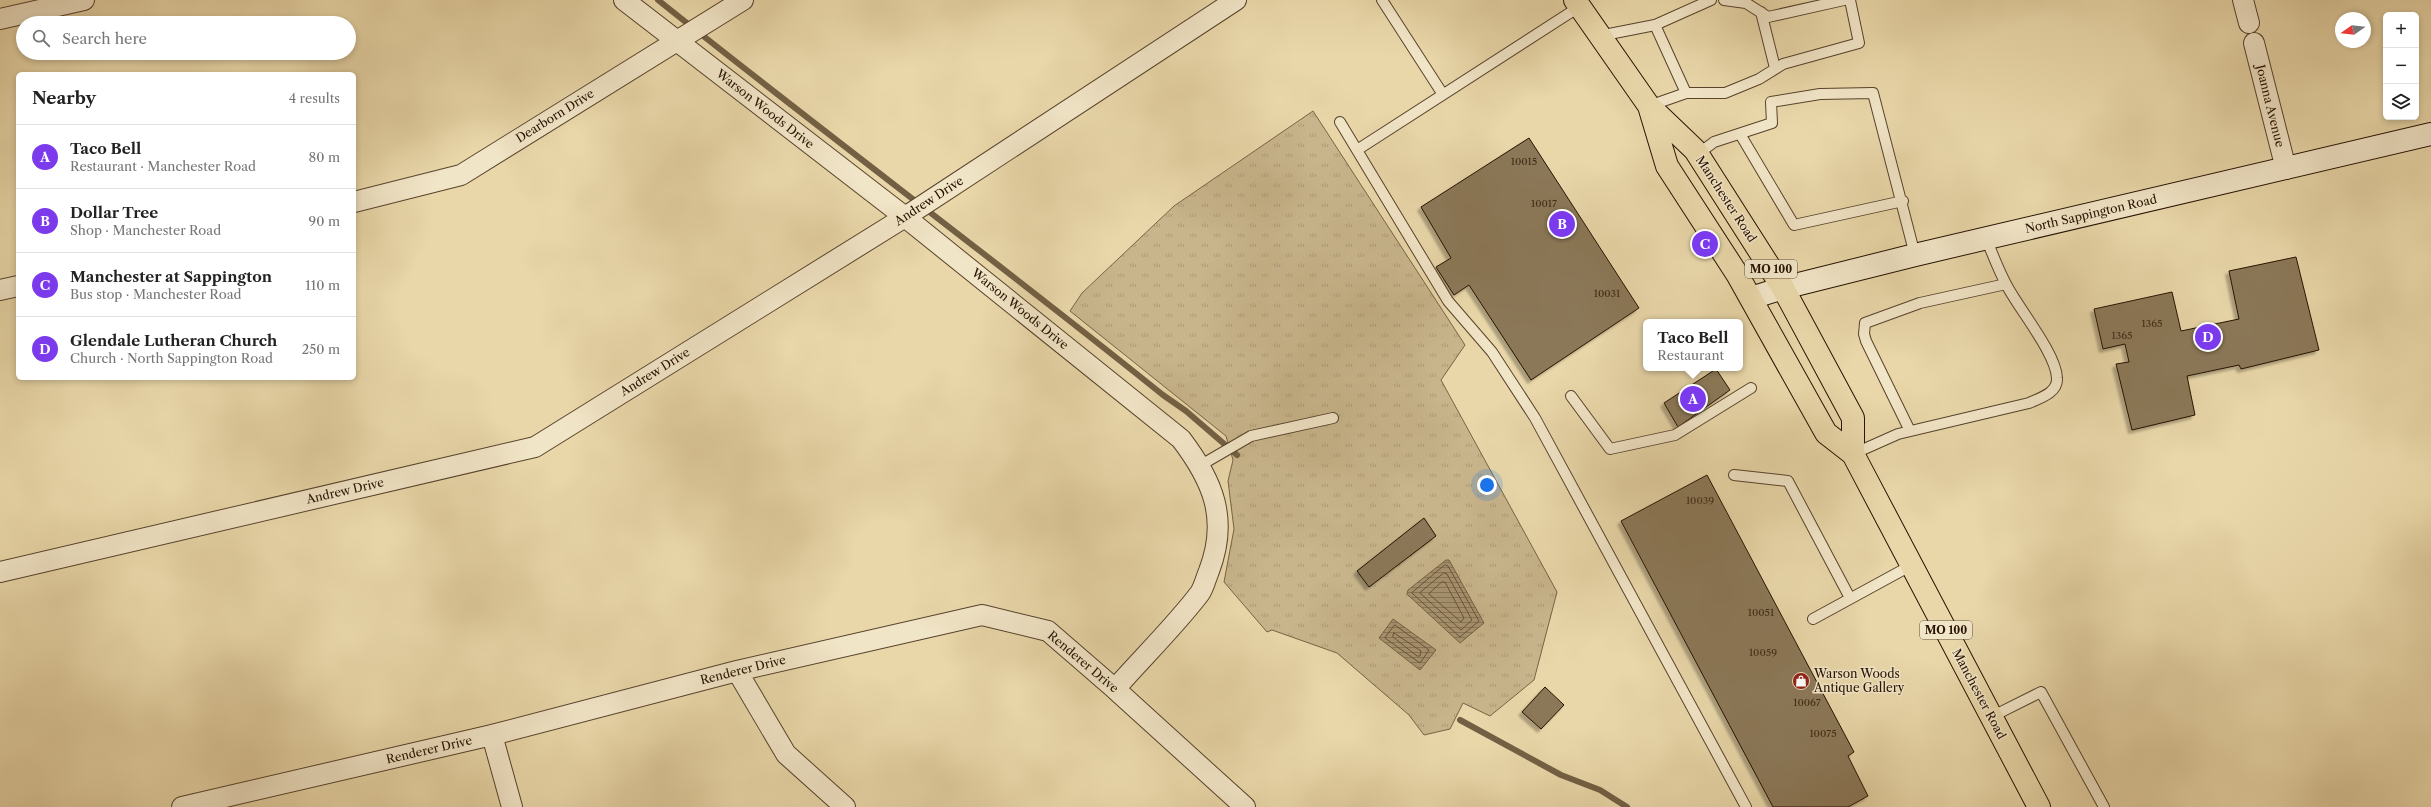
<!DOCTYPE html>
<html lang="en">
<head>
<meta charset="utf-8">
<style>
	body { margin:0; font-family:"Libre Caslon Text",serif; background:#f2f2f2; color:#222 }
	.controls { position:absolute; right:12px; top:12px; display:grid; overflow:hidden; border-radius:6px; box-shadow:0 2px 6px #0003 }
	.controls button { width:36px; height:36px; display:grid; place-items:center; padding:0; border:0; border-bottom:1px solid #e0e0e0; background:#fff; color:#222; font:20px sans-serif }
	.compass { position:absolute; left:2335px; top:12px; width:36px; height:36px; border-radius:50%; background:#fff; box-shadow:0 2px 6px #0003; rotate:256deg }
	.you { position:absolute; left:1487px; top:485px; width:14px; height:14px; margin:-10px; border:3px solid #fff; border-radius:50%; background:#1a73e8; box-shadow:0 0 0 6px #1a73e833 }
	.badge { display:grid; place-items:center; width:26px; height:26px; border-radius:50%; background:#7c3aed; color:#fff; font-size:13px; font-weight:700 }
	.pin { position:absolute; translate:-50% -50%; border:2px solid #fff; box-shadow:0 1px 4px #0006 }
	.popup { position:absolute; left:1643px; top:319px; width:100px; height:52px; box-sizing:border-box; display:grid; place-content:center; border-radius:6px; background:#fff; filter:drop-shadow(0 1px 3px #0005); font-size:13px; white-space:nowrap; color:#767676 }
	.popup b { font-size:15px; color:#222 }
	.popup::after { content:''; position:absolute; left:50%; top:100%; margin-left:-8px; border:8px solid transparent; border-top-color:#fff }
	.list { margin:0; padding:0; list-style:none }
	h2 { display:flex; justify-content:space-between; align-items:center; height:52px; margin:0; padding:0 16px; font-size:17px }
	h2 small { font-size:13px; font-weight:400; color:#767676 }
	.list li { display:grid; grid-template-columns:26px 1fr auto; gap:12px; align-items:center; box-sizing:border-box; height:64px; padding:0 16px; border-top:1px solid #e0e0e0 }
	.list b { display:block; font-size:15px; white-space:nowrap }
	.list p { margin:0; font-size:13px; white-space:nowrap; color:#767676 }
	.list em { font-size:13px; font-style:normal; color:#767676 }
	.icon { flex:none; width:22px; height:22px; fill:none; stroke:currentColor; stroke-width:2; stroke-linecap:round; stroke-linejoin:round }
	.map { position:relative; flex:none; width:2431px; height:807px; overflow:hidden }
	.search { position:absolute; background:#fff; box-shadow:0 2px 6px #0003; left:16px; top:16px; width:340px; height:44px; display:flex; align-items:center; gap:10px; box-sizing:border-box; padding:0 14px; border-radius:22px; color:#767676; font-size:15px }
	.panel { position:absolute; background:#fff; box-shadow:0 2px 6px #0003; left:16px; top:72px; width:340px; height:308px; border-radius:6px }
	.map>svg:first-child { display:block }
	.park { fill:url(#park-tufts); stroke:#776346 }
	.water { fill:url(#water-rules); stroke:#736044 }
	.lines { fill:none; stroke-linecap:round; stroke-linejoin:round }
	.shore { stroke:#665238; stroke-width:1 }
	.stream { stroke:#736044; stroke-width:6 }
	.building { fill:#8b7858; stroke:#261101; filter:url(#shadow) }
	.lane-casing { stroke:#57422b; stroke-width:12 }
	.street-casing { stroke:#57422b; stroke-width:22 }
	.secondary-casing { stroke:#261101; stroke-width:24 }
	.primary-casing { stroke:#261101; stroke-width:24 }
	.lane { stroke:#f1e5c7; stroke-width:10 }
	.street { stroke:#f1e5c7; stroke-width:20 }
	.secondary { stroke:#f1e5c7; stroke-width:22 }
	.primary { stroke:#e9d7a9; stroke-width:22 }
	.labels { text-anchor:middle; stroke-width:3; stroke-linejoin:round; paint-order:stroke }
	.number-label { font-size:10px; fill:#3f2b17 }
	.shield { fill:#f1e5c7; stroke:#63513c; stroke-width:1 }
	.shield-label { font-size:11px; font-weight:bold; fill:#261101 }
	.street-label { font-size:12px; fill:#261101; stroke:#f1e5c7 }
	.poi-label { font-size:12px; fill:#261101; stroke:#f1e5c7; text-anchor:start }
</style>
</head>
<body>
<div class="map">
<svg width="2431" height="807" viewBox="0 0 2431 807">
	<defs>
		<pattern id="park-tufts" width="24" height="20" patternUnits="userSpaceOnUse"><rect width="24" height="20" fill="#c8b58c"/><path d="M3 7l-1-3M5 7V3M7 7l1-3M15 17l-1-3M17 17v-4M19 17l1-3" fill="none" stroke="#ac9b77"/></pattern>
		<pattern id="water-rules" width="6" height="5" patternUnits="userSpaceOnUse"><rect width="6" height="5" fill="#a79470"/><path d="M0 2.5h6" fill="none" stroke="#88775a"/></pattern>
		<filter id="shadow"><feDropShadow dx="-3.5" dy="3.5" stdDeviation="1" flood-color="#0004"/></filter>
	</defs>
	<rect width="100%" height="100%" fill="#e9d7a9"/>
	<filter id="stains"><feTurbulence type="fractalNoise" baseFrequency=".005" numOctaves="4"/><feColorMatrix values="0 0 0 0 .2 0 0 0 0 .09 0 0 0 0 .02 0 0 0 .5 -.17"/></filter>
	<radialGradient id="worn" r=".72"><stop offset=".6" stop-color="#630" stop-opacity="0"/><stop offset="1" stop-color="#630" stop-opacity=".3"/></radialGradient>
	<!-- park -->
	<path class="park" d="M1313,111L1465,345L1441,380L1557,592L1534,680L1490,716L1463,703L1450,729L1424,735L1409,715L1337,653L1272,630L1267,632L1224,582L1234,529L1228,481L1233,460L1226,436L1070,311L1082,293L1174,206Z"/>
	<!-- water -->
	<path class="water" d="M1446,560H1449L1484,623L1460,643L1407,594L1408,590Z
		M1393,619L1436,650L1420,670L1379,638Z"/>
	<g class="lines">
		<!-- shore -->
		<path class="shore" d="M1445,565L1448,566L1479,621L1460,637L1412,593Z
			M1444,573L1447,574L1472,620L1461,630L1420,593Z
			M1442,582H1445L1464,618L1461,622L1429,594Z
			M1395,625L1429,650L1420,663L1385,638Z
			M1394,633L1421,651L1420,656H1417L1393,637Z"/>
		<!-- stream -->
		<path class="stream" d="M658,0C825,134 997,261 1163,395L1186,411L1237,455
			M1460,720L1561,775L1600,790L1627,807"/>
	</g>
	<!-- building -->
	<path class="building" d="M1529,138L1639,308L1531,380L1469,285L1454,295L1436,267L1451,258L1421,207Z
		M2296,257L2319,350L2241,369L2239,365L2187,376L2195,415L2132,430L2116,364L2129,362L2125,344L2103,349L2094,309L2172,292L2181,331L2239,319L2229,271Z
		M1716,369L1730,390L1678,427L1664,403Z
		M1707,475L1854,752L1848,756L1868,796L1848,807H1773L1621,521Z
		M1424,518L1436,536L1369,587L1357,571Z
		M1545,687L1564,705L1541,729L1522,712Z"/>
	<g class="lines">
		<!-- lane casing -->
		<g class="lane-casing">
			<path id="lane" d="M1382,0L1442,93
				M1724,0L1746,3L1768,17L1844,0
				M1761,12L1775,68
				M1655,25L1686,93
				M1599,36L1655,25L1711,0
				M1649,106L1686,93H1725L1759,79L1783,64L1859,43L1850,0
				M1340,122L1448,301L1492,352L1535,418L1746,807
				M1740,134L1794,225L1903,201
				M1357,150L1582,5
				M1698,154L1714,142L1772,123L1771,102L1820,94L1873,93L1915,255
				M1571,396L1610,449L1675,435L1751,388
				M1910,431L1866,341L1864,334L1865,323L1920,303L2006,284
				M1853,454L1898,434L2029,403C2040,398 2058,393 2057,378C2056,353 2018,308 2006,284C1998,269 1992,253 1986,238
				M1201,465L1251,436L1333,418
				M1734,475L1788,481L1850,598
				M1813,619L1912,565
				M1991,717L2041,692L2104,807"/>
		</g>
		<!-- street casing -->
		<g class="street-casing">
			<path id="street" d="M624,0L905,217L1181,439C1213,481 1229,519 1209,571C1206,578 1204,587 1200,593C1176,625 1142,658 1115,689
				M2243,0L2249,23
				M0,19L84,0
				M2254,43L2286,169
				M354,202L461,175L743,0
				M0,290L18,286
				M0,572L535,447L905,217L1236,0
				M737,671L786,754L845,807
				M492,735L512,807
				M182,807L492,735L737,671L982,615L1048,631L1115,689L1245,807"/>
		</g>
		<!-- secondary casing -->
		<g class="secondary-casing">
			<path id="secondary" d="M1751,298L1783,288L1915,255L2431,134"/>
		</g>
		<!-- primary casing -->
		<g class="primary-casing">
			<path id="primary" d="M1575,0L1649,106L1695,150L1783,288L1853,418V454
				M1649,106L1667,166L1737,274L1826,433L1853,454L2039,807"/>
		</g>
		<!-- lane -->
		<use href="#lane" class="lane"/>
		<!-- street -->
		<use href="#street" class="street"/>
		<!-- secondary -->
		<use href="#secondary" class="secondary"/>
		<!-- primary -->
		<use href="#primary" class="primary"/>
	</g>
	<!-- icons -->
	<defs>
		<g id="shop-disc" transform="scale(0.9)"><circle r="9.5" fill="#8f2418" stroke="#f1e5c7"/><path d="M-5-2.5h2.3a2.7 3.5 0 0 1 5.4 0H5L5.5 6h-11ZM-1.5-2.5h3a1.5 2.3 0 0 0-3 0Z" fill="#fff"/></g>
	</defs>
	<g fill-rule="evenodd">
		<use href="#shop-disc" x="1801" y="681"/>
	</g>
	<g class="labels">
		<!-- number labels -->
		<g class="number-label">
			<text x="1524" y="165">10015</text>
			<text x="1544" y="207">10017</text>
			<text x="1607" y="297">10031</text>
			<text x="2152" y="327">1365</text>
			<text x="2122" y="339">1365</text>
			<text x="1700" y="504">10039</text>
			<text x="1761" y="616">10051</text>
			<text x="1763" y="656">10059</text>
			<text x="1807" y="706">10067</text>
			<text x="1823" y="737">10075</text>
		</g>
		<!-- shield labels -->
		<g class="shield">
			<rect x="1745" y="260" width="52" height="18" rx="3"/>
			<rect x="1920" y="621" width="52" height="18" rx="3"/>
		</g>
		<g class="shield-label">
			<text x="1771" y="273">MO 100</text>
			<text x="1946" y="634">MO 100</text>
		</g>
		<!-- street labels -->
		<g class="street-label">
			<text transform="translate(2270 106) rotate(76)" y="4">Joanna Avenue</text>
			<text transform="translate(765 109) rotate(38)" y="4">Warson Woods Drive</text>
			<text transform="translate(555 116) rotate(-32)" y="4">Dearborn Drive</text>
			<text transform="translate(1726 199) rotate(57)" y="4">Manchester Road</text>
			<text transform="translate(929 201) rotate(-33)" y="4">Andrew Drive</text>
			<text transform="translate(2091 214) rotate(-13)" y="4">North Sappington Road</text>
			<text transform="translate(1020 309) rotate(39)" y="4">Warson Woods Drive</text>
			<text transform="translate(655 372) rotate(-32)" y="4">Andrew Drive</text>
			<text transform="translate(345 491) rotate(-13)" y="4">Andrew Drive</text>
			<text transform="translate(1083 662) rotate(40)" y="4">Renderer Drive</text>
			<text transform="translate(743 670) rotate(-14)" y="4">Renderer Drive</text>
			<text transform="translate(1979 694) rotate(62)" y="4">Manchester Road</text>
			<text transform="translate(429 750) rotate(-13)" y="4">Renderer Drive</text>
		</g>
		<!-- poi labels -->
		<g class="poi-label">
			<text x="1814" y="678">Warson Woods<tspan x="1814" dy="14">Antique Gallery</tspan></text>
		</g>
	</g>
	<rect width="100%" height="100%" filter="url(#stains)"/>
	<rect width="100%" height="100%" fill="url(#worn)"/>
</svg>
<div class="controls">
<button>+</button>
<button>−</button>
<button><svg class="icon" aria-label="layers" viewBox="0 0 24 24"><path d="M12 4l9 5-9 5-9-5zM3 14l9 5 9-5"/></svg></button>
</div>
<svg class="compass" viewBox="-18 -18 36 36"><path d="M0-13l5 13h-10z" fill="#e53935"/><path d="M0 13l5-13h-10z" fill="#767676"/></svg>
<div class="you"></div>
<div class="pin badge" style="left:1693px;top:399px">A</div>
<div class="popup"><b>Taco Bell</b>Restaurant</div>
<div class="pin badge" style="left:1562px;top:224px">B</div>
<div class="pin badge" style="left:1705px;top:244px">C</div>
<div class="pin badge" style="left:2208px;top:337px">D</div>
<div class="search"><svg class="icon" aria-label="search" viewBox="0 0 24 24"><circle cx="10" cy="10" r="6"/><path d="M15 15l6 6"/></svg>Search here</div>
<section class="panel">
<h2>Nearby<small>4 results</small></h2>
<ul class="list">
<li><span class="badge">A</span><div><b>Taco Bell</b><p>Restaurant · Manchester Road</p></div><em>80 m</em></li>
<li><span class="badge">B</span><div><b>Dollar Tree</b><p>Shop · Manchester Road</p></div><em>90 m</em></li>
<li><span class="badge">C</span><div><b>Manchester at Sappington</b><p>Bus stop · Manchester Road</p></div><em>110 m</em></li>
<li><span class="badge">D</span><div><b>Glendale Lutheran Church</b><p>Church · North Sappington Road</p></div><em>250 m</em></li>
</ul>
</section>
</div>
</body>
</html>
